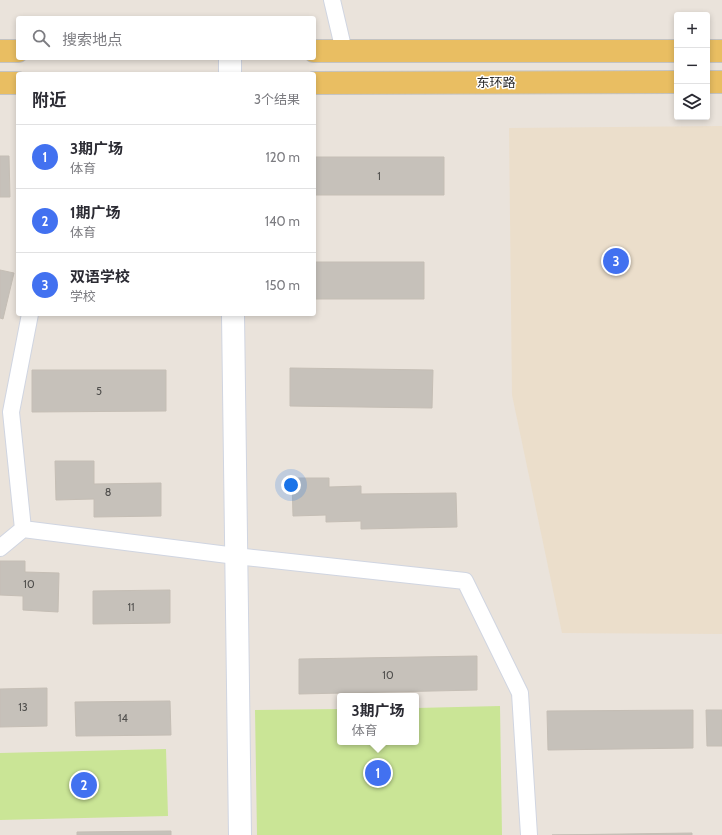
<!DOCTYPE html>
<html lang="zh">
<head>
<meta charset="utf-8">
<style>
	body { margin:0; font-family:Cabin,"Noto Sans SC",sans-serif; background:#f7f7f7; color:#2b2b33 }
	.controls { position:absolute; right:12px; top:12px; display:grid; overflow:hidden; border-radius:4px; box-shadow:0 2px 6px #0003 }
	.controls button { width:36px; height:36px; display:grid; place-items:center; padding:0; border:0; border-bottom:1px solid #e1e1e2; background:#fff; color:#2b2b33; font:20px sans-serif }
	.you { position:absolute; left:291px; top:485px; width:14px; height:14px; margin:-10px; border:3px solid #fff; border-radius:50%; background:#1a73e8; box-shadow:0 0 0 6px #1a73e833 }
	.badge { display:grid; place-items:center; width:26px; height:26px; border-radius:50%; background:#4271f0; color:#fff; font-size:13px; font-weight:700 }
	.pin { position:absolute; translate:-50% -50%; border:2px solid #fff; box-shadow:0 1px 4px #0006 }
	.popup { position:absolute; left:337px; top:693px; width:82px; height:52px; box-sizing:border-box; display:grid; place-content:center; border-radius:4px; background:#fff; filter:drop-shadow(0 1px 3px #0005); font-size:13px; white-space:nowrap; color:#7c7c81 }
	.popup b { font-size:15px; color:#2b2b33 }
	.popup::after { content:''; position:absolute; left:50%; top:100%; margin-left:-8px; border:8px solid transparent; border-top-color:#fff }
	.list { margin:0; padding:0; list-style:none }
	h2 { display:flex; justify-content:space-between; align-items:center; height:52px; margin:0; padding:0 16px; font-size:17px }
	h2 small { font-size:13px; font-weight:400; color:#7c7c81 }
	.list li { display:grid; grid-template-columns:26px 1fr auto; gap:12px; align-items:center; box-sizing:border-box; height:64px; padding:0 16px; border-top:1px solid #e1e1e2 }
	.list b { display:block; font-size:15px; white-space:nowrap }
	.list p { margin:0; font-size:13px; white-space:nowrap; color:#7c7c81 }
	.list em { font-size:13px; font-style:normal; color:#7c7c81 }
	.icon { flex:none; width:22px; height:22px; fill:none; stroke:currentColor; stroke-width:2; stroke-linecap:round; stroke-linejoin:round }
	.map { position:relative; flex:none; width:722px; height:835px; overflow:hidden }
	.search { position:absolute; background:#fff; box-shadow:0 2px 6px #0003; left:16px; top:16px; width:300px; height:44px; display:flex; align-items:center; gap:10px; box-sizing:border-box; padding:0 14px; border-radius:4px; color:#7c7c81; font-size:15px }
	.panel { position:absolute; background:#fff; box-shadow:0 2px 6px #0003; left:16px; top:72px; width:300px; height:244px; border-radius:4px }
	.map>svg:first-child { display:block }
	.education { fill:#ebdecb }
	.pitch { fill:#cae596 }
	.building { fill:#c6c1ba; stroke:#c5beb5 }
	.lines { fill:none; stroke-linecap:round; stroke-linejoin:round }
	.street-casing { stroke:#d0d5e1; stroke-width:18 }
	.secondary-casing { stroke:#d0d5e1; stroke-width:24 }
	.primary-casing { stroke:#c3c3c3; stroke-width:24 }
	.street { stroke:#fff; stroke-width:16 }
	.secondary { stroke:#fff; stroke-width:22 }
	.primary { stroke:#e9be62; stroke-width:22 }
	.labels { text-anchor:middle; stroke-width:3; stroke-linejoin:round; paint-order:stroke }
	.number-label { font-size:11px; fill:#504f4d }
	.street-label { font-size:13px; fill:#292929; stroke:#fff }
</style>
</head>
<body>
<div class="map">
<svg width="722" height="835" viewBox="0 0 722 835">
	<rect width="100%" height="100%" fill="#eae3db"/>
	<!-- education -->
	<path class="education" d="M722,126V634L562,633L512,395L509,128Z"/>
	<!-- pitch -->
	<path class="pitch" d="M500,706L502,835H257L255,710L340,709V742H416V708Z
		M166,749L168,816L0,820V753Z"/>
	<!-- building -->
	<path class="building" d="M0,156H9L10,197H0Z
		M314,157H444V195H314Z
		M314,262H424V299H314Z
		M0,270L14,273L3,319L0,318Z
		M290,368L433,370L432,408L290,406Z
		M32,370H166V411L32,412Z
		M55,461H94V484L161,483V516L94,517V499L56,500Z
		M292,478H329V487L361,486V494L456,493L457,527L361,529V521L326,522V515L293,516Z
		M0,561H25V572L59,573L58,612L23,610V596L0,595Z
		M170,590V623L93,624V591Z
		M477,656V690L299,694V659Z
		M47,688V726L0,727V689Z
		M170,701L171,735L76,736L75,702Z
		M693,710V748L548,750L547,711Z
		M706,710H722V746H707Z
		M171,831V835H77V832Z
		M692,833V835H552Z"/>
	<g class="lines">
		<!-- street casing -->
		<g class="street-casing">
			<path id="street" d="M332,0L344,51
				M23,529L236,556L465,581L520,693L529,835
				M0,548L23,529L11,412L30,314"/>
		</g>
		<!-- secondary casing -->
		<g class="secondary-casing">
			<path id="secondary" d="M230,58V74
				M233,314L240,835"/>
		</g>
		<!-- primary casing -->
		<g class="primary-casing">
			<path id="primary" d="M0,51H18
				M314,51H677
				M707,51H722
				M707,82H722
				M0,83H18
				M314,83L677,82"/>
		</g>
		<!-- street -->
		<use href="#street" class="street"/>
		<!-- secondary -->
		<use href="#secondary" class="secondary"/>
		<!-- primary -->
		<use href="#primary" class="primary"/>
	</g>
	<g class="labels">
		<!-- number labels -->
		<g class="number-label">
			<text x="379" y="180">1</text>
			<text x="99" y="395">5</text>
			<text x="108" y="496">8</text>
			<text x="29" y="588">10</text>
			<text x="131" y="611">11</text>
			<text x="388" y="679">10</text>
			<text x="23" y="711">13</text>
			<text x="123" y="722">14</text>
		</g>
		<!-- street labels -->
		<g class="street-label">
			<text x="496" y="87">东环路</text>
		</g>
	</g>
</svg>
<div class="controls">
<button>+</button>
<button>−</button>
<button><svg class="icon" aria-label="layers" viewBox="0 0 24 24"><path d="M12 4l9 5-9 5-9-5zM3 14l9 5 9-5"/></svg></button>
</div>
<div class="you"></div>
<div class="pin badge" style="left:378px;top:773px">1</div>
<div class="popup"><b>3期广场</b>体育</div>
<div class="pin badge" style="left:84px;top:785px">2</div>
<div class="pin badge" style="left:616px;top:261px">3</div>
<div class="search"><svg class="icon" aria-label="search" viewBox="0 0 24 24"><circle cx="10" cy="10" r="6"/><path d="M15 15l6 6"/></svg>搜索地点</div>
<section class="panel">
<h2>附近<small>3个结果</small></h2>
<ul class="list">
<li><span class="badge">1</span><div><b>3期广场</b><p>体育</p></div><em>120 m</em></li>
<li><span class="badge">2</span><div><b>1期广场</b><p>体育</p></div><em>140 m</em></li>
<li><span class="badge">3</span><div><b>双语学校</b><p>学校</p></div><em>150 m</em></li>
</ul>
</section>
</div>
</body>
</html>
